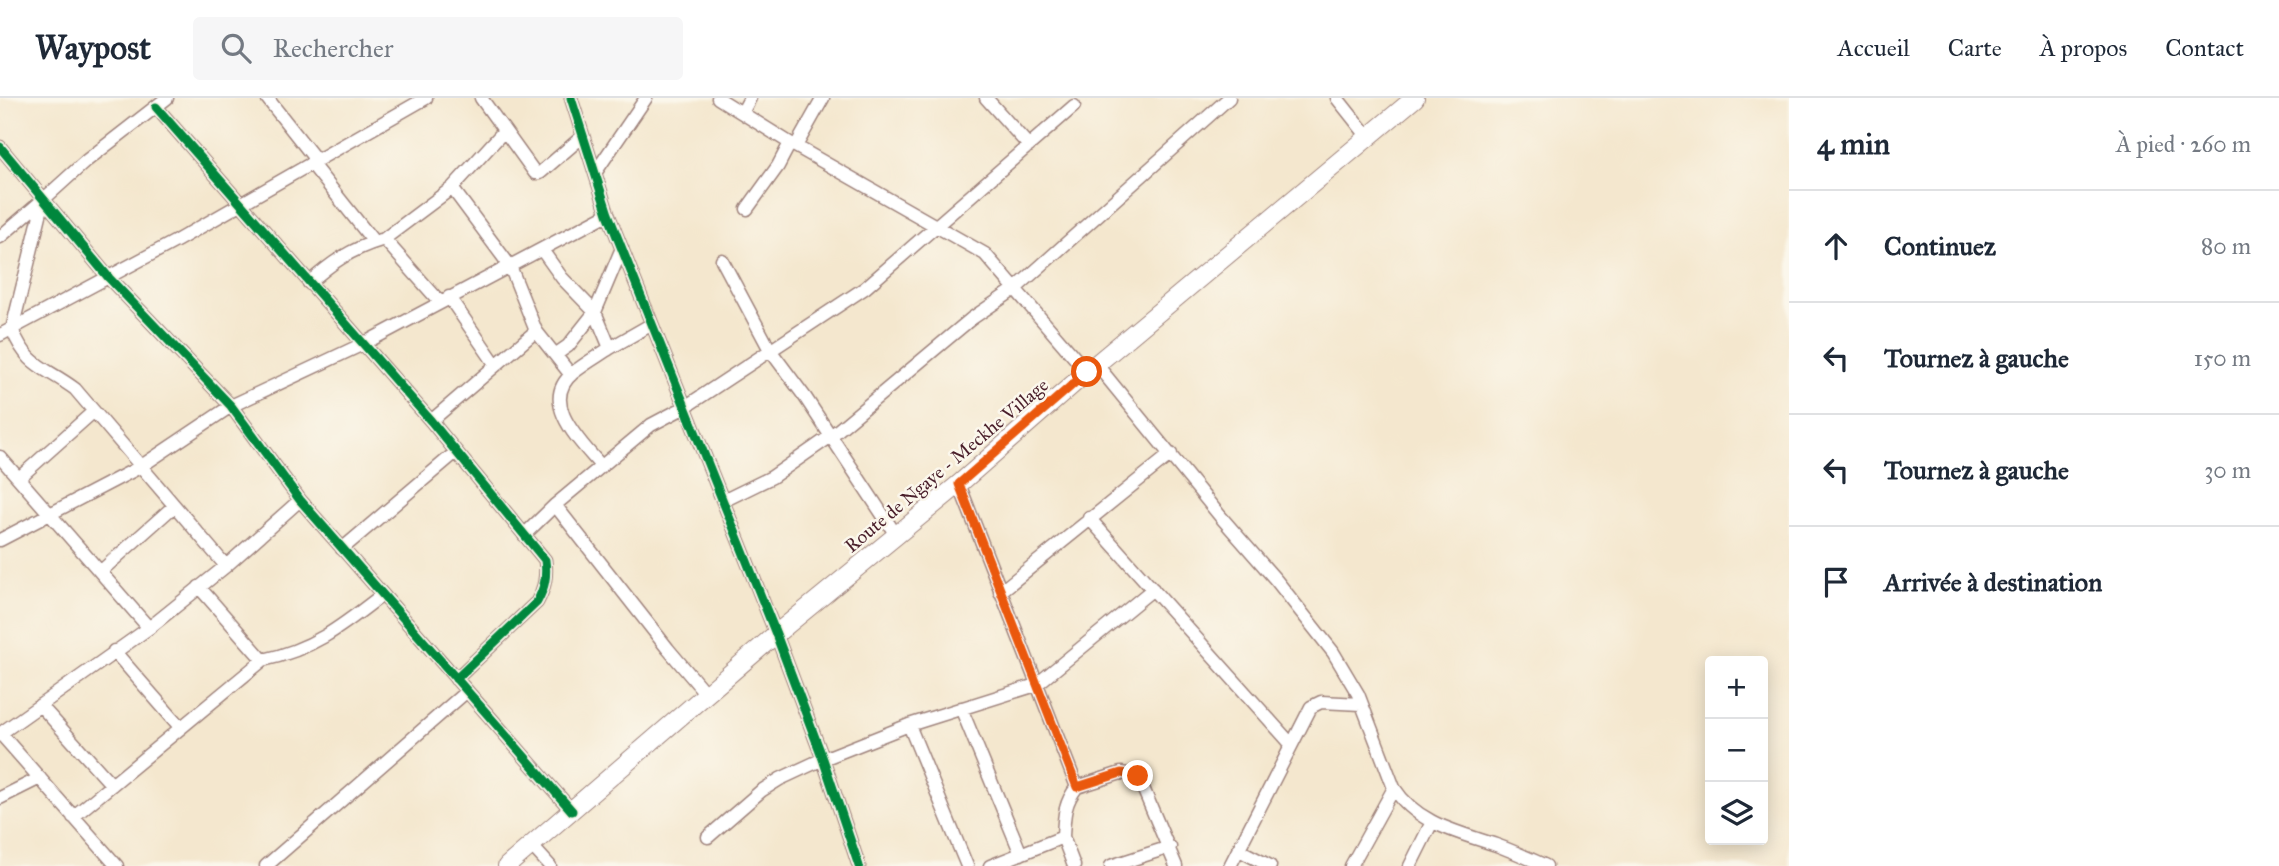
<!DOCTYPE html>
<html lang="fr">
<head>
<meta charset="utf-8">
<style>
	body { margin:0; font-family:"IM FELL Great Primer",serif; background:#f6f6f7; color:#1f2937 }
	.controls { position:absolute; right:21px; bottom:21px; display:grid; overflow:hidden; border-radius:7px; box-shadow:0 4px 18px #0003 }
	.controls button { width:63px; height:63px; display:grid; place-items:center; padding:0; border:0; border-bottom:2px solid #e0e1e3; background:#fff; color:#1f2937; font:35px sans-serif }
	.stop { position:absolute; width:21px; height:21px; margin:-16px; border:5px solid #ea580c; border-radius:50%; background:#fff }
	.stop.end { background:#ea580c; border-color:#fff; box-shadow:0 2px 7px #0008 }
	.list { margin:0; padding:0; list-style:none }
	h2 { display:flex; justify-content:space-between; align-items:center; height:91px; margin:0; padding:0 28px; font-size:30px }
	h2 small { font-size:23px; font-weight:400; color:#747a83 }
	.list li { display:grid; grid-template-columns:46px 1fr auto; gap:21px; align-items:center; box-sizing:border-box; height:112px; padding:0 28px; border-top:2px solid #e0e1e3 }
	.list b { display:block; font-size:26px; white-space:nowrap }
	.list em { font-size:23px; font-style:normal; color:#747a83 }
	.icon { flex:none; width:38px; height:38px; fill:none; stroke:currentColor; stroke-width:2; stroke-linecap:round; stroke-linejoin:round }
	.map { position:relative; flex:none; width:1789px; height:768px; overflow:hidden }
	header { display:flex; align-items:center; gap:42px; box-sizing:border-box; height:98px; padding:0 35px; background:#fff; border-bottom:2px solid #e0e1e3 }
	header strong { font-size:33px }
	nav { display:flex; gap:38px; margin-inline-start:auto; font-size:24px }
	.search { width:490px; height:63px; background:#f6f6f7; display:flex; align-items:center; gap:18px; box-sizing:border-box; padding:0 24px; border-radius:7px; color:#747a83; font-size:26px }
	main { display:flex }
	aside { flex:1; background:#fff }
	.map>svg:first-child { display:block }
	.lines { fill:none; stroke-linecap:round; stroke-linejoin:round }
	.minor-casing { stroke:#9f837c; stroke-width:15 }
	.secondary-casing { stroke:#9f837c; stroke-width:20 }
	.minor { stroke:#fff; stroke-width:12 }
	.secondary { stroke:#fff; stroke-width:18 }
	.cycleway-casing { stroke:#fbf7ec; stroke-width:13 }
	.cycleway { stroke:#00873e; stroke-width:9 }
	.route { stroke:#ea580c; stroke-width:9 }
	.labels { text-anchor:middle; stroke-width:5; stroke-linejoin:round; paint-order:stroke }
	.street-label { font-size:19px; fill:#4a1f2b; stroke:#fbf7ec }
</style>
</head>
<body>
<header>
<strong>Waypost</strong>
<div class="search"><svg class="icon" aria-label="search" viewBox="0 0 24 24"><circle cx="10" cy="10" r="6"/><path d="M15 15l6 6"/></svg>Rechercher</div>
<nav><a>Accueil</a><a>Carte</a><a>À propos</a><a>Contact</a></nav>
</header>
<main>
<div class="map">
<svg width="1789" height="768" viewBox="0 0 1789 768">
	<rect width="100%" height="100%" fill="#fbf7ec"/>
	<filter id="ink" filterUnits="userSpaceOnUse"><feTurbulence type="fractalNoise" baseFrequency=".0143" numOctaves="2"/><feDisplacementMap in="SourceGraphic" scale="14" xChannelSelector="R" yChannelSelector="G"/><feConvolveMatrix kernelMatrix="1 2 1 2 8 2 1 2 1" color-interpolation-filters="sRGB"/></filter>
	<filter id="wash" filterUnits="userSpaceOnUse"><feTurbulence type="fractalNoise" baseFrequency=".00686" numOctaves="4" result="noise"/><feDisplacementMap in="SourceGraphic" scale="28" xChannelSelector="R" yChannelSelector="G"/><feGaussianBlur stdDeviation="1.57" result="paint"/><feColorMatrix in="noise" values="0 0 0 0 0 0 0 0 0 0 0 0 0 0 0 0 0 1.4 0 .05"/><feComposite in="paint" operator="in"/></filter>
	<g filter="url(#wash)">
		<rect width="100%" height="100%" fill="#f4e7ce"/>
	</g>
	<g filter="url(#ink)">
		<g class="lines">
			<!-- minor casing -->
			<g class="minor-casing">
				<path id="minor" d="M167,0L86,63L44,101L12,231C28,270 44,268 75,291L226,468
					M267,0L316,62
					M481,0L535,75H540L583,38
					M571,0L608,116L776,536L823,661L859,768
					M718,0L790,45L985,156L1087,274
					M986,0L1029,48
					M1337,0L1368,39
					M156,9L431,323L545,462C547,478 545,489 537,504L456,581
					M742,15L750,0
					M796,48L823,0
					M0,49L109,180L231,308L300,402L572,713
					M311,65L374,144
					M595,75L646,0
					M747,111L778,68L790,45
					M0,139L44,101
					M542,152L562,180L595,214L568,248L555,257
					M722,162L770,252L805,299L896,437
					M309,185C331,165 351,151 381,142
					M449,199L496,267
					M440,204L384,141L452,90
					M536,233L571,277
					M0,237L176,143L426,0
					M610,250L652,226
					M1097,267L1220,418L1276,482L1333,554L1358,596L1394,690C1417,726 1458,734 1496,747C1513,753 1530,761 1546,768
					M431,323L536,233L510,168L452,90L504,33
					M0,359L149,530
					M601,368C581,344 538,304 573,275C584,266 598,258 610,250L595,214L622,150
					M19,380L93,314
					M959,386L1077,689L1121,675L1138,678L1176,768
					M723,403L772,379L831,338L971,221L1015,191L1229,0
					M555,407L668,551L707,597
					M1089,420L1291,646
					M524,437L555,407L651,327L685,309L865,190L1074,8
					M0,442L140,369L231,308L363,246L608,116
					M342,451L456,354
					M100,474L174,408
					M199,489L263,562
					M1000,494L1171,356
					M114,553L181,630
					M40,607L112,687
					M961,610L1021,756
					M909,627L967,768
					M0,635L117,768
					M1,635L149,530L226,468L300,402
					M0,700L40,680
					M73,719L263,562C314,551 342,528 382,497
					M708,739L761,693L780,681L823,661L909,627L1036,587L1153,491
					M1063,739L1074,768
					M531,747L550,768
					M1239,752L1270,768
					M266,768L467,593
					M990,768L1063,739C1064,719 1064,705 1077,689
					M1111,768L1170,749
					M1230,768L1311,609L1321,604L1361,606
					M1351,768L1394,690
					M1410,768L1432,724"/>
			</g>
			<!-- secondary casing -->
			<g class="secondary-casing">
				<path id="secondary" d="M507,768L776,536L959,386L1087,274L1415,0"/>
			</g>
			<!-- minor -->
			<use href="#minor" class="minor"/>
			<!-- secondary -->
			<use href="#secondary" class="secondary"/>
			<!-- cycleway casing -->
			<g class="cycleway-casing">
				<path id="cycleway" d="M571,0L608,116L776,536L823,661L859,768
					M156,9L431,323L545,462C547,478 545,489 537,504L456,581
					M0,49L109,180L231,308L300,402L572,713"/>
			</g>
			<!-- cycleway -->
			<use href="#cycleway" class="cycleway"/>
		</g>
	</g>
	<g class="lines" filter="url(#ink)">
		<!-- route -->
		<path class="route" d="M1087,274L959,386L1077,689L1121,675L1138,678"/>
	</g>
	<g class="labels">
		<!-- street labels -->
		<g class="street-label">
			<text transform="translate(946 367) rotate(-40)" y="7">Route de Ngaye - Meckhe Village</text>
		</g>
	</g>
</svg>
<div class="controls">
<button>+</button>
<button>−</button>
<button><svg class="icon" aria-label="layers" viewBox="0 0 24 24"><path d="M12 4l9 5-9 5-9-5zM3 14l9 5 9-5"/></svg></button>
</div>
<div class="stop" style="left:1087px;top:274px"></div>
<div class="stop end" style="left:1138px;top:678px"></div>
</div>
<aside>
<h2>4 min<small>À pied · 260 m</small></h2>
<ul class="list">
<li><svg class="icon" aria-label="ahead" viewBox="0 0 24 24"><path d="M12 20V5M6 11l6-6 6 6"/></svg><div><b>Continuez</b></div><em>80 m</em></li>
<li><svg class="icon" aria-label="left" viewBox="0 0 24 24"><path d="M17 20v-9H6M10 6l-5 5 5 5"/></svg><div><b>Tournez à gauche</b></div><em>150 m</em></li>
<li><svg class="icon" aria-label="left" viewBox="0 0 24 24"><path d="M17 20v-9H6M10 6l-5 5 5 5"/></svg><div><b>Tournez à gauche</b></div><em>30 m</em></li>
<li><svg class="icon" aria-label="arrive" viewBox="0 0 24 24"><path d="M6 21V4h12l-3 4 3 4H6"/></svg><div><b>Arrivée à destination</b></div></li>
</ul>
</aside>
</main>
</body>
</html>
